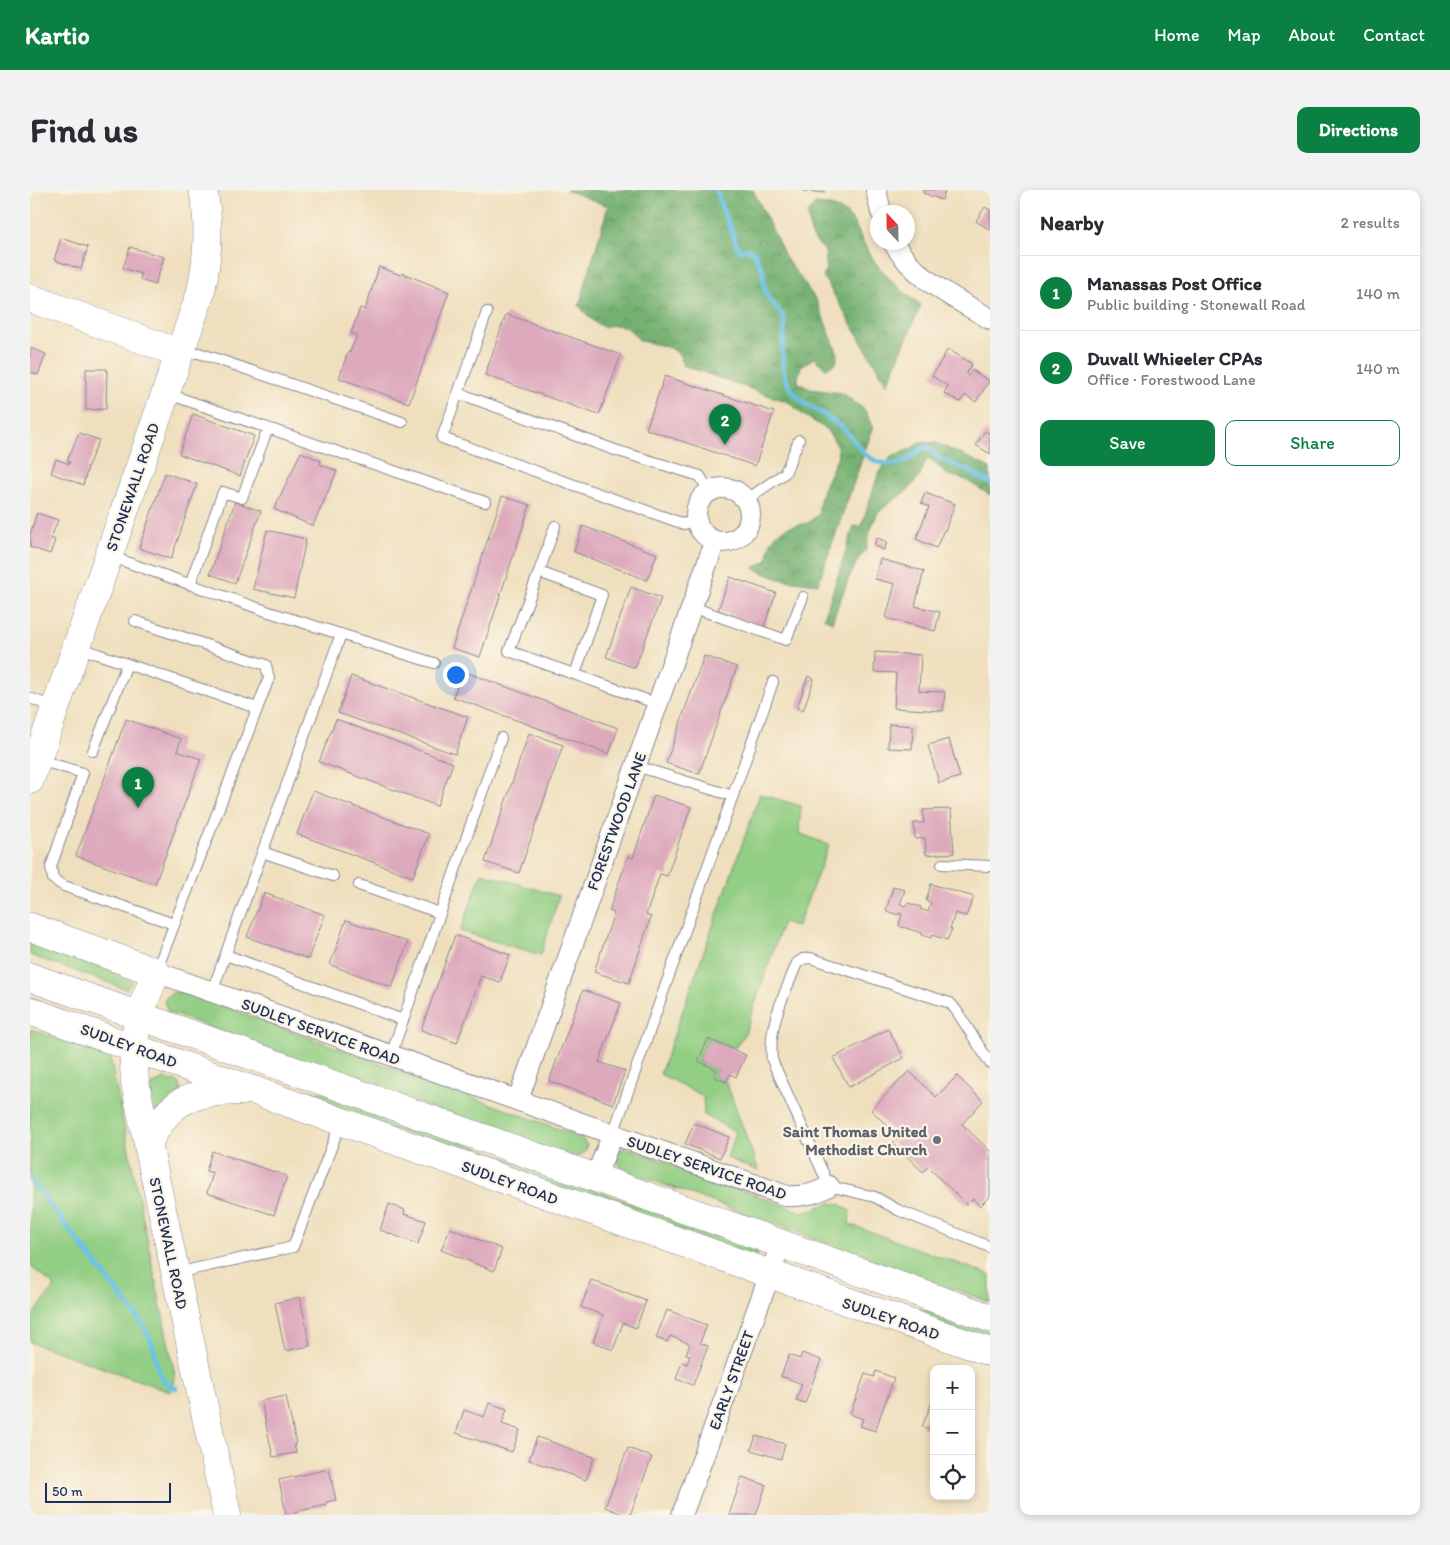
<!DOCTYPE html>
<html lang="en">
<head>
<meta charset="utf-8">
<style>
	body { margin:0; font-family:Itim,sans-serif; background:#f2f2f3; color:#2b2b33 }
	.controls { position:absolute; right:15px; bottom:15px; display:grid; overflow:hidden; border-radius:10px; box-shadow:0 2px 8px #0003 }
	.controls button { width:45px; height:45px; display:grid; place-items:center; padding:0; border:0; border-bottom:1px solid #e1e1e2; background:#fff; color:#2b2b33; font:25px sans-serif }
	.compass { position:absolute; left:840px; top:15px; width:45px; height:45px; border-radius:50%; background:#fff; box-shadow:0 2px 8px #0003; rotate:338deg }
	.scale { position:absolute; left:15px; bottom:12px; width:126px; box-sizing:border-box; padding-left:5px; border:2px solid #1b2f5e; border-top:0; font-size:14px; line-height:18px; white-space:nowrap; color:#1b2f5e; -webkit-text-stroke:4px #fcf5e5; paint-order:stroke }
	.you { position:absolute; left:425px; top:484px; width:18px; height:18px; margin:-12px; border:4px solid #fff; border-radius:50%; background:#1a73e8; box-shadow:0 0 0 8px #1a73e833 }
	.badge { display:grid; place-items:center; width:32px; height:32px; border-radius:50%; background:#0b8043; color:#fff; font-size:16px; font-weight:700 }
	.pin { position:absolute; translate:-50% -41px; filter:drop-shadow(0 1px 2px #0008) }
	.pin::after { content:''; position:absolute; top:26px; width:18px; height:15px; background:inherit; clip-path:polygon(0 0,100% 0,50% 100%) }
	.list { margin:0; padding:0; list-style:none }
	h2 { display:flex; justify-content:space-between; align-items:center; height:65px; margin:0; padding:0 20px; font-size:21px }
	h2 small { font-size:16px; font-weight:400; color:#7c7c81 }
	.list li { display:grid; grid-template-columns:32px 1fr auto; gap:15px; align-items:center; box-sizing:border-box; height:75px; padding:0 20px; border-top:1px solid #e1e1e2 }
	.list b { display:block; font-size:19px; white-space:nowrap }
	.list p { margin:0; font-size:16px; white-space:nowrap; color:#7c7c81 }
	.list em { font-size:16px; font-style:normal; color:#7c7c81 }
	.actions { display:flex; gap:10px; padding:15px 20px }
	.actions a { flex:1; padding:11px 0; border:1px solid #0b8043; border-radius:10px; text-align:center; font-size:18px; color:#0b8043 }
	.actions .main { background:#0b8043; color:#fff }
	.icon { flex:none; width:28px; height:28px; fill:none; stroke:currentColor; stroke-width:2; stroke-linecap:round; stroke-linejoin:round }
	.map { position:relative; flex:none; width:960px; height:1325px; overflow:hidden; border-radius:10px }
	header { display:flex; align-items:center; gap:30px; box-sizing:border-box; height:70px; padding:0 25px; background:#0b8043; color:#fff }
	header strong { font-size:24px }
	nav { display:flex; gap:28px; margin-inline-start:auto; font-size:18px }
	.intro { display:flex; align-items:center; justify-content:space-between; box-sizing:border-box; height:120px; padding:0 30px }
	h1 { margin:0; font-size:35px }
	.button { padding:12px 22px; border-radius:10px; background:#0b8043; color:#fff; font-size:18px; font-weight:700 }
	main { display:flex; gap:30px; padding:0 30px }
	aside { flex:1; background:#fff; border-radius:10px; box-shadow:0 2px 8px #0003 }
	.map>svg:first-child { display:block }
	.green { fill:#92ce83; stroke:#567e70 }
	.forest { fill:url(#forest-crowns); stroke:#487068 }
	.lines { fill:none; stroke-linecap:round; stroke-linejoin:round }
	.stream { stroke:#69c2e6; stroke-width:5 }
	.building { fill:#dda9bd }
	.lane-casing { stroke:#85878e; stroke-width:12 }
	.street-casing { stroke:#85878e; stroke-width:22 }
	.secondary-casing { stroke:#85878e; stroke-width:29 }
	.primary-casing { stroke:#85878e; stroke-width:29 }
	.lane { stroke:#fff; stroke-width:10 }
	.street { stroke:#fff; stroke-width:20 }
	.secondary { stroke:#fff; stroke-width:28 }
	.primary { stroke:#fff; stroke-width:28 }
	.worship-dot { fill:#6b7280; stroke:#fcf5e5; stroke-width:2 }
	.labels { text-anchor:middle; stroke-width:4.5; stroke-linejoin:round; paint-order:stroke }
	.street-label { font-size:16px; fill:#1b2f5e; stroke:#fcf5e5 }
	.worship-label { font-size:16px; font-weight:bold; fill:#5b616d; stroke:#fcf5e5; text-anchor:end }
</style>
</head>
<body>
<header>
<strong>Kartio</strong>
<nav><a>Home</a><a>Map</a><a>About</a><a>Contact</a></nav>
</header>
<div class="intro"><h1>Find us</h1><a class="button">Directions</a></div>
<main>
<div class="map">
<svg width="960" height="1325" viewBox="0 0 960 1325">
	<defs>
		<pattern id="forest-crowns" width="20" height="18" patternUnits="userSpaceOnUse" patternTransform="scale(1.25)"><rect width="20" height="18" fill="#75b171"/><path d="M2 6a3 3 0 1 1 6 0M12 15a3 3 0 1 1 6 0" fill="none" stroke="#5f9060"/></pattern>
	</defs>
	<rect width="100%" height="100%" fill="#fcf5e5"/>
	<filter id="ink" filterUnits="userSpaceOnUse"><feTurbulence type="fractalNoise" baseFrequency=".02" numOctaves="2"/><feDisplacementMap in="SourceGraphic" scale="10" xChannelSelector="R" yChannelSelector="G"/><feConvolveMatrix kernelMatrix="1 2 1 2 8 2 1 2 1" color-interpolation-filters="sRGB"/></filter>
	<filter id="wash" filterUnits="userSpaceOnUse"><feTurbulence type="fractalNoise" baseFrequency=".0096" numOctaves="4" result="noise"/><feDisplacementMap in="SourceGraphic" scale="20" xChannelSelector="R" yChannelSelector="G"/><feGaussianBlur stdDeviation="1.12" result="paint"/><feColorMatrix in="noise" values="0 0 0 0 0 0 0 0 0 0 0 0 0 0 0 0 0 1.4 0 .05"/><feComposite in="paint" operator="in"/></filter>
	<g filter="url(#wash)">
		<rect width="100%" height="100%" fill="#efdfbe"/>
		<!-- green -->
		<path class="green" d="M730,604L771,616L769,643L799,655L767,737L753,732L715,843L705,858L678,849L668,871L687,880L684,887L696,892L729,981L697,968L706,942L674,925L673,906L630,884Z
			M452,683L529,706L511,765L430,741Z
			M0,750L97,784L102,792L96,799L0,765Z
			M146,802L157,803L551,947L557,955L555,962L543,969L138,822L134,811L138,805Z
			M0,839L80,867L145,1186L141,1202L0,1152V1129L25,1096L0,1076Z
			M135,889L148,892L152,901L125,922L120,901L123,894Z
			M251,900L293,902L723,1057L727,1062V1067Z
			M593,958L601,959L772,1022L801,1013L810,1014L820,1021L819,1034L960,1085V1112L594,980L588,973L587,963Z
			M852,1113L901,1121L960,1142V1152Z"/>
		<!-- forest -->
		<path class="forest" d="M536,0H723L756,68L786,110L808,164L806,173L796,179L784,168L771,176L767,192L780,199L812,203L835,220L843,238L788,394L748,389L723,378L737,371L741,352L747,344L758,337L778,333L789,324V315L793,299L808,266L807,255L796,239L772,224L760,213L653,175C650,154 627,156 612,151C608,150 606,146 603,143C595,134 585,134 574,137L564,132L549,116L578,16Z
			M785,14C826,16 823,37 841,66C853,85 873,102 891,115L857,195L793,86L796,78L795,61C781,48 779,42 778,23Z
			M890,252L907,253L960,278V305L936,290L916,284L902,270H896L890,286L879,299L857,315L847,324L839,344L836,360L829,368L818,390L802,432L794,428L824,336L831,337L849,282L863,265L881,259Z"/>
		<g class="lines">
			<!-- stream -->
			<path class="stream" d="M687,0C690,22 703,37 707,57L711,61L717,59L724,62C726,68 730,74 732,79C734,88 733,97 737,105C741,114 752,120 754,130C756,148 749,169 755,187C763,214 797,223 816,241C824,249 830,261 839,267C845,272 856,274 864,274C881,274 882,261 896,257L901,259L908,268L935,279L960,293
				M0,989L108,1128C114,1137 120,1146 123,1156C128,1174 126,1192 146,1198"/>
		</g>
		<g id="blocks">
			<!-- building -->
			<path class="building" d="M774,0H794V3L774,1Z
				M894,0H915L912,10L893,3Z
				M955,17L960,20V40L946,31Z
				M31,48L58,57L51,79L24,70Z
				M100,57L134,67L125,95L110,90L111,84L93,78Z
				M349,77L371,85L372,83L419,102L379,213L309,188L318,162H320L327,145L321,143L330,118L335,120Z
				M476,124L591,165L569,225L455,185Z
				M0,158L16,164L8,185L0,182Z
				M918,159L942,174L936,184L938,186L942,180L959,191L946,212L935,205L930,212L914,203L918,196L902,186Z
				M56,179H77L76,219L56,220Z
				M635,186L744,222L725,276L616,239Z
				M163,224L224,246L210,286L149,264Z
				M955,241L960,244V264L946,255Z
				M49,243L69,250L57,278H58L53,295L21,283L26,269L39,274L40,272L37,271Z
				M271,262L291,271L290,274L307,281L283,336L244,319Z
				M135,283L167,294L141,369L109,358Z
				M895,303L925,314L915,341L914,340L906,358L886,349L899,317L891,313Z
				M472,306L500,315L450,467L422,458Z
				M205,312L231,321L205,393L180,384Z
				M7,323L28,330L21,348L25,350L20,364L0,357V344Z
				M553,336L627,364L617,390L544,362Z
				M237,340L276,349L264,408L223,399Z
				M847,348L857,352L854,360L844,355Z
				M850,369L894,381L885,416L910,422L905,441L856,428L865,394L845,389Z
				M700,387L746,403L734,437L688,420Z
				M601,397L631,408L605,478L576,467Z
				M845,462L891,465L889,501L915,502L913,521L864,518L866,483L844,482Z
				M674,466L707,477L669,584L636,573Z
				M433,481L588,538L579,564L423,507Z
				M321,486L438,527L425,564L308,523Z
				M778,486L784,489L773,521L767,518Z
				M96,529L151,549L147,561L171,569L125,694L46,666Z
				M306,529L423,573L407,616L289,572Z
				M859,534L883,536L882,559L858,558Z
				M499,543L533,555L489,683L455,672Z
				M919,549L930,587L909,593L898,555Z
				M283,601L399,644L383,687L267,644Z
				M624,605L661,617L637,686L630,684L616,725L621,727L599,793L564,782L584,723L579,721L598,666L603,668Z
				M921,619L924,663L896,665L895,648L885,649L884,633H894L893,620Z
				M901,694L944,707L936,726L925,723L920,739H922L917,750L902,745L901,748L892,745V743L869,736L872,724L869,723V725L856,721L863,697L875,700L870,714L875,716L878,713L891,717L890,719L898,722L901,713L896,711Z
				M234,703L295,725L278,769L217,747Z
				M316,730L378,752L362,797L300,775Z
				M425,745L480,765L470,792L451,786L427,853L391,840Z
				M553,800L591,813L569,872L595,881L583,914L519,891Z
				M858,839L874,868L819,897L803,868Z
				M678,849L716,865L706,887L700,884L696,892L684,887L687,880L668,871Z
				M879,881L906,907L927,886L953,911L932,934L960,961V1006L950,1016L943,1009L937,1015L898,977L893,982L863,953L869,947L841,920Z
				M664,933L699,947L690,968L655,954Z
				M182,961L257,986L244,1025L177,1003L183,983L176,981Z
				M359,1014L375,1020L374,1024L396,1031L388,1054L350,1040Z
				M420,1038L472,1059L464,1081L411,1060Z
				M561,1090L616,1111L606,1138L593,1133L583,1160L563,1152L573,1125L551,1117Z
				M270,1107L280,1156L255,1161L245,1113Z
				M637,1120L677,1135L670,1153L678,1156L663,1195L646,1189L652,1172L657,1174L660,1165L656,1164L660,1154L640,1146L637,1152L626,1148Z
				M772,1163L791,1170L775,1213L766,1210L772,1194L751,1186L759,1165L770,1169Z
				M846,1181L864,1188L845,1241L830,1236L833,1229L820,1224L835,1184L844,1187Z
				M256,1206L266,1253L264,1254L266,1263L243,1267L231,1211Z
				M902,1212L904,1213V1241L892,1237Z
				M459,1213L477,1219L472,1234L490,1240L482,1262L426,1243L434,1220L454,1227Z
				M726,1246L755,1254L751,1269L721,1260Z
				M507,1247L564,1267L556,1290L499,1270Z
				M598,1258L622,1267L600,1325H595L575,1317Z
				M299,1279L306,1310L296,1312L297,1315L256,1324L249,1290Z
				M712,1287L736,1295L726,1325H699Z"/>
		</g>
	</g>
	<g filter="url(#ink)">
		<use href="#blocks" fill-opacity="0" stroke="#85878e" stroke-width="1"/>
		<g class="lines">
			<!-- lane casing -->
			<g class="lane-casing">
				<path id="lane" d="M457,122L412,248L654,334L666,330
					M152,163H169L372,232
					M135,203L455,312
					M428,203L585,260L670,286L679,302
					M716,310L755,283L769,250
					M79,366L239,422L404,473
					M509,382L525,336
					M160,394L193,302L212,308L238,238
					M662,417L756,450L773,407
					M105,431L236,475L239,488L126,782
					M47,457L227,518
					M545,484L572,405L509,382L479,461L628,514
					M0,508L23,517
					M63,561L97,474
					M9,570L53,583L21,677L23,689L34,696L144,734
					M606,576L703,606
					M232,662L303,686
					M912,674L960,676
					M329,695L410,723
					M196,765L373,830
					M182,802L311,444
					M361,865L471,548
					M960,873L926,820L920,813L780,768L773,769L767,773C754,806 738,834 742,870L799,996L845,1007L868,1020L960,1057
					M583,944L743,492
					M146,1083L263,1057L311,932"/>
			</g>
			<!-- street casing -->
			<g class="street-casing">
				<path id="street" d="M846,0L851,22
					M863,52C884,89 925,108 960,129
					M666 325a27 27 0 1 1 54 0a27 27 0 1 1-54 0Z
					M126,782L757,1006C772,1007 786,1004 799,996
					M488,910L685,351
					M565,988L583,944
					M652,1325L751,1054"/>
			</g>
			<!-- secondary casing -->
			<g class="secondary-casing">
				<path id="secondary" d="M0,108L149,163
					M0,590L170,105C178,70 181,36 173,0
					M0,737L126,782L109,825L103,857L105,893L197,1325"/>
			</g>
			<!-- primary casing -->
			<g class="primary-casing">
				<path id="primary" d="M0,787L960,1128
					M0,821L960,1162
					M118,954C139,908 164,901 213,901"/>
			</g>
			<!-- lane -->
			<use href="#lane" class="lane"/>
			<!-- street -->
			<use href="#street" class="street"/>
			<!-- secondary -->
			<use href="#secondary" class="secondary"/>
			<!-- primary -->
			<use href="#primary" class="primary"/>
		</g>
	</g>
	<!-- markers -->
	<circle class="worship-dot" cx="907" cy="950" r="5"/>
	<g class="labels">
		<!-- street labels -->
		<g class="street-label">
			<text transform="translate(102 297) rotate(-71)" y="6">STONEWALL ROAD</text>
			<text transform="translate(586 631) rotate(-70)" y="6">FORESTWOOD LANE</text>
			<text transform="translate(291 841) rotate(20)" y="6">SUDLEY SERVICE ROAD</text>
			<text transform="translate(99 855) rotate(20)" y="6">SUDLEY ROAD</text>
			<text transform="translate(677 977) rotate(19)" y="6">SUDLEY SERVICE ROAD</text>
			<text transform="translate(480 992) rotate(20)" y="6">SUDLEY ROAD</text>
			<text transform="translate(139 1053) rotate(78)" y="6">STONEWALL ROAD</text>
			<text transform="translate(861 1128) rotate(19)" y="6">SUDLEY ROAD</text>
			<text transform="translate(701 1190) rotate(-70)" y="6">EARLY STREET</text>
		</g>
		<!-- worship labels -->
		<g class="worship-label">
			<text x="897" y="947">Saint Thomas United<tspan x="897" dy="18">Methodist Church</tspan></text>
		</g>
	</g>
</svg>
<div class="controls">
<button>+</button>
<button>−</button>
<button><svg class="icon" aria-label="locate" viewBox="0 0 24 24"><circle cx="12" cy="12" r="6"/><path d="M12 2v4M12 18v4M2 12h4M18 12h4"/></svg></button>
</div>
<svg class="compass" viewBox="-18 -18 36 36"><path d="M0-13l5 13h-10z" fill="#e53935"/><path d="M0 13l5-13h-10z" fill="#7c7c81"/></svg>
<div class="scale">50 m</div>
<div class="you"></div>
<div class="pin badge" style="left:108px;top:618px">1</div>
<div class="pin badge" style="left:695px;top:255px">2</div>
</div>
<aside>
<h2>Nearby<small>2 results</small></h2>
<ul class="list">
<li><span class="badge">1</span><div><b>Manassas Post Office</b><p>Public building · Stonewall Road</p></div><em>140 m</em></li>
<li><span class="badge">2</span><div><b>Duvall Whieeler CPAs</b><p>Office · Forestwood Lane</p></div><em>140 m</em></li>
</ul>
<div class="actions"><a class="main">Save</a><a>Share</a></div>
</aside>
</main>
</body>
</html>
